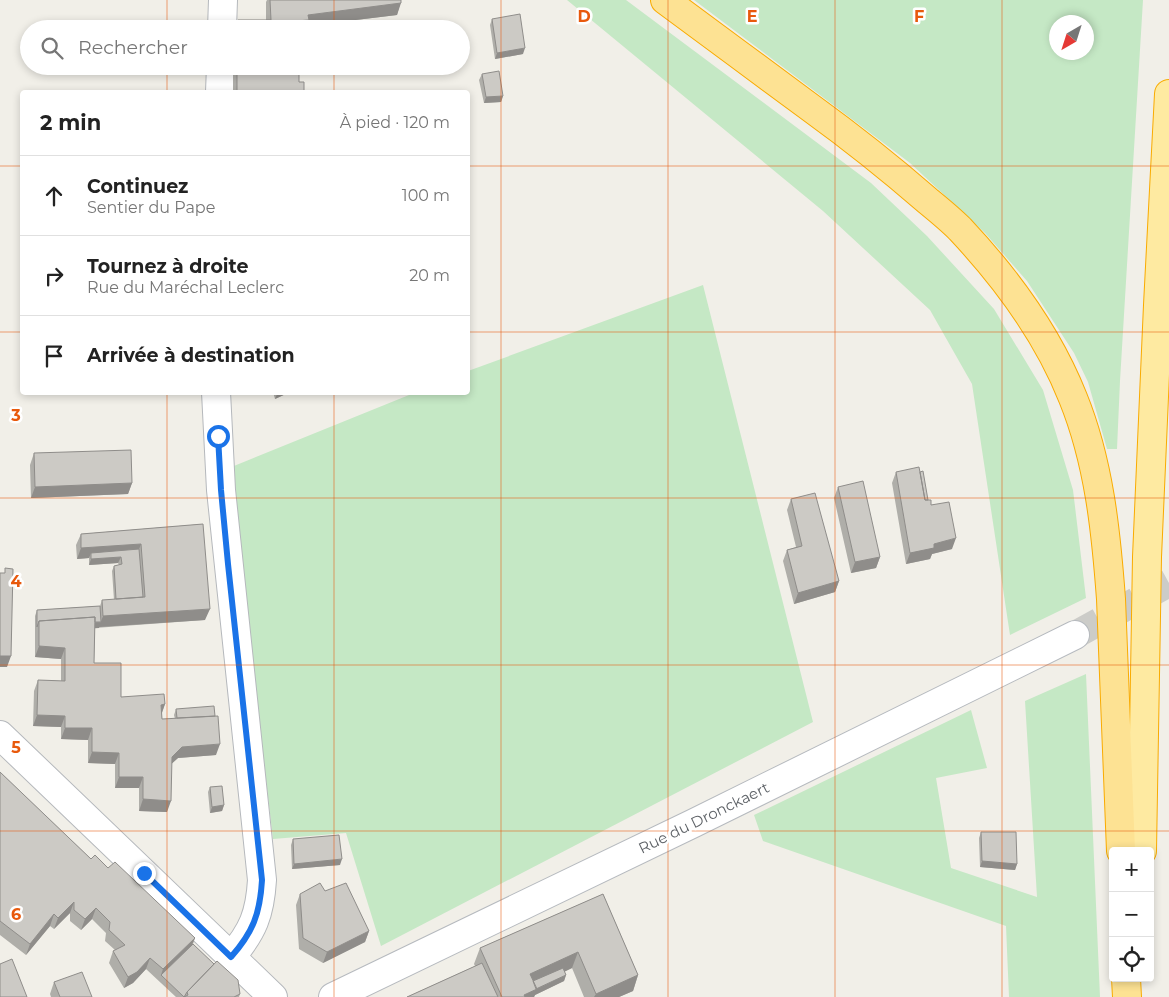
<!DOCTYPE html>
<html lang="fr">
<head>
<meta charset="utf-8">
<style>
	body { margin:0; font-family:Montserrat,sans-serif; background:#f6f6f6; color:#222 }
	.controls { position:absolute; right:15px; bottom:15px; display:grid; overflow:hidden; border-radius:5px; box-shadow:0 2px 8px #0003 }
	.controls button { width:45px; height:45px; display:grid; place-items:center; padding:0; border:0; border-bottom:1px solid #e0e0e0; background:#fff; color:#222; font:25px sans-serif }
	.compass { position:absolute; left:1049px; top:15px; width:45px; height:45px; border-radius:50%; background:#fff; box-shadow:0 2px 8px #0003; rotate:219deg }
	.stop { position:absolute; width:15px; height:15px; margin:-11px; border:4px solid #1a73e8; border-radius:50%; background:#fff }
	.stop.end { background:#1a73e8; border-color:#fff; box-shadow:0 1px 5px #0008 }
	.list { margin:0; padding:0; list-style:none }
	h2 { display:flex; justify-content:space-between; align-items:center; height:65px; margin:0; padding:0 20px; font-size:21px }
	h2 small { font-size:16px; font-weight:400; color:#767676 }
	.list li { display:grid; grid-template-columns:32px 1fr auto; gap:15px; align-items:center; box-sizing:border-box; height:80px; padding:0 20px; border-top:1px solid #e0e0e0 }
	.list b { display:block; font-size:19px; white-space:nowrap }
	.list p { margin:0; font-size:16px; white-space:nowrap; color:#767676 }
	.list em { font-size:16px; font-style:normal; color:#767676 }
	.icon { flex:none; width:28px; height:28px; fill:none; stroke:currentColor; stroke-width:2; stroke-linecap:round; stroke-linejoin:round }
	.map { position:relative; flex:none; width:1169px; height:997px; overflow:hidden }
	.search { position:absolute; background:#fff; box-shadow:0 2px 8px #0003; left:20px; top:20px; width:450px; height:55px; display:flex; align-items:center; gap:12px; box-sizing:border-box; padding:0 18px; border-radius:28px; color:#767676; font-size:19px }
	.panel { position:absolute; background:#fff; box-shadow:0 2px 8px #0003; left:20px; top:90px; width:450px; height:305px; border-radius:5px }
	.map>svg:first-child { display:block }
	.green { fill:#c5e8c5; fill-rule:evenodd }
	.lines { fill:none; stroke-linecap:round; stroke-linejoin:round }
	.secondary-tunnel { stroke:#ccccc8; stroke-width:28; stroke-dasharray:28 14; stroke-linecap:butt }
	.minor-casing { stroke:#b5b8bc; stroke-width:30 }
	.secondary-casing { stroke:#b6babf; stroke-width:30 }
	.trunk-casing { stroke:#f9ab00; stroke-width:30 }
	.motorway-casing { stroke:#f9ab00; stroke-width:30 }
	.minor { stroke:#fff; stroke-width:28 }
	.secondary { stroke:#fff; stroke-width:28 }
	.trunk { stroke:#feeaa1; stroke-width:28 }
	.motorway { stroke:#fde293; stroke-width:28 }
	.wall { fill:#afaea9 }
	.shaded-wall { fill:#8f8d8a }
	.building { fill:#cccac5; stroke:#8f8d8a }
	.route { stroke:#1a73e8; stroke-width:6 }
	.grid { fill:none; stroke:#e8590c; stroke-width:1; stroke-opacity:0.55 }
	.labels { text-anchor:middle; stroke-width:5; stroke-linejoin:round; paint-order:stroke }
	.street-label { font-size:15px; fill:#5f6368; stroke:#fff }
	.grid-label { font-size:16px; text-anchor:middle; font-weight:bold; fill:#e8590c; stroke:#fff; stroke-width:5; stroke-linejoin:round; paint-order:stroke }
</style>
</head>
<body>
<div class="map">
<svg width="1169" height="997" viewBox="0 0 1169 997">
	<rect width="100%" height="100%" fill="#f1efe8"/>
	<!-- green -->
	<path class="green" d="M567,0H626L871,183L927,236L994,309L1043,390L1073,490L1086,598L1010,635L972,384L930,310L823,211Z
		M694,0H1143L1120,381L1117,449H1107L1088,382L1074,353L1027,281L985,233L910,163ZM1056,22H1086V52H1056Z
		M703,285L813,722L381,946L346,833L273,839L229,468L414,393L468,392V371Z
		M1086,674L1100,997H1009L1006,926L763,841L754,815L971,710L987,768L936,778L951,868L1037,897L1025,701Z"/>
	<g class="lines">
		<!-- secondary-tunnel -->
		<path class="secondary-tunnel" d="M1075,635L1169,583"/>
		<!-- minor casing -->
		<g class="minor-casing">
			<path id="minor" d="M222,29L223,0
				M220,92L221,66
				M216,392L221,490L262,880C260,914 253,931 231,957
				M0,735L273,997"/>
		</g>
		<!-- secondary casing -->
		<g class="secondary-casing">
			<path id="secondary" d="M333,997L694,823L1075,635"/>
		</g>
		<!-- trunk casing -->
		<g class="trunk-casing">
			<path id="trunk" d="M1142,851L1147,557L1158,305L1169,94"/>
		</g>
		<!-- motorway casing -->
		<g class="motorway-casing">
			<path id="motorway" d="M665,0C714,36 762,72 811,108C851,137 890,168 928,201C939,210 950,219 960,229C1007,279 1048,335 1073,398C1099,462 1106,531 1111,599L1121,851
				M1126,978L1127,997"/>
		</g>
		<!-- minor -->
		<use href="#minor" class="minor"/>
		<!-- secondary -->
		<use href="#secondary" class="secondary"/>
		<!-- trunk -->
		<use href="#trunk" class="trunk"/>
		<!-- motorway -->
		<use href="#motorway" class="motorway"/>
	</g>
	<!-- wall -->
	<path class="wall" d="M267,0H401L397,15L306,26L305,29H235L238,20H266V2Z
		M492,19L523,54L495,59L490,25Z
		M233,66H294L299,82L304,92H233Z
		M482,74L503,96L501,102L484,103L479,80Z
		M273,392H290L275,399Z
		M34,453L132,483L128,494L31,498L30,465Z
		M896,472H920L928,500L931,505L952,549L932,554L930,559L906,564L892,483Z
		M838,487L880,557L876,568L851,573L834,498Z
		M791,499L839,581L835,592L794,604L783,561L787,550L796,547L787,510Z
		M203,524L205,620L95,628L94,663L121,697L165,704L162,713V719H175L174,715L176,709L216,755L178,758L171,764L167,812L139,811V788H115V764L88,763V740L61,739V727L33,726L34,691L38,680L61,681V659L35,657V616L37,610L100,606L102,600H114L112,571L114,566L119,565L118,563L89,565V558L77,559L76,545L81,534Z
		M0,772L91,859L108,868L195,938L193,944L240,994L239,997H176L146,969L133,983L124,988L109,963L113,951L115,950L105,941L106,933L92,919L81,930L70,921V913L54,929L50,926L26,955L0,935Z
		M210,787L224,805L222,811L210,813L208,792Z
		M981,832L1017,864L1015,870L980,867L979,838Z
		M293,839L340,865L292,869L291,845Z
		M325,891L369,931L365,942L323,963L299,949L296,905L300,894Z
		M603,894L638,975L633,991L619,997H584L572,968L564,972L566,975L564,981L535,995L534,997H407L475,966L474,964L480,948Z
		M54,982L92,997H51L50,994Z"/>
	<!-- shaded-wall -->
	<path class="shaded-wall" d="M401,3L397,15L306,26L305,29H293L296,21L308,15Z
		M525,48L523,54L495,59L497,53Z
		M503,96L501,102L484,103L486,97Z
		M278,392H290L275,399Z
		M132,483L128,494L31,498L35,487Z
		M956,538L952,549L932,554L930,559L906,564L910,553L934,544Z
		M141,544L137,555L91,553L89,558L77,559L81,548Z
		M121,557L118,563L89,565L91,559Z
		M880,557L876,568L851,573L855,562Z
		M839,581L835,592L794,604L798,593Z
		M210,609L205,620L99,627L103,616Z
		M101,622L99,628L39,632V626Z
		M39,646L65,648L61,659L35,657Z
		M0,656H11L7,667H0Z
		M165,704L161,715V705Z
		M37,715L65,716L61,727L33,726Z
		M65,728H92L88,740L61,739Z
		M220,744L216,755L178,758L167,768L172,757L182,747Z
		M92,752L119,753L115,764L88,763Z
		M119,777H143L139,788H115Z
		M143,799L171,801L167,812L139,811Z
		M224,805L222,811L210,813L212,807Z
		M342,859L340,865L292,869L294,864Z
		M982,861L1017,864L1015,870L980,867Z
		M74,902L70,913L54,929L58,918Z
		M96,908L92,919L81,930L85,919Z
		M54,914L50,926L26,955L30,944Z
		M369,931L365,942L323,963L327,952Z
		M195,938L190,949L161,975L159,981L163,969Z
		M578,952L572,968L528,989L530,974Z
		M150,958L146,969L133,983L124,988L128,977Z
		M566,975L564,981L535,995L534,997H524V995Z
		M638,975L633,991L619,997H594L596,994Z"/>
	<!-- building -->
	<path class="building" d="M270,0H401V3L308,15L309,20L296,21L295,29H238V20H271Z
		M520,14L525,48L497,53L492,19Z
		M237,66H294V67L299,68V82H304V92H237Z
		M499,71L503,96L486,97L482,74Z
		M131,450L132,483L35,487L34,453Z
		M919,467L925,500H931V505L949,502L956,538L934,544V548L910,553L896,472Z
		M923,471L928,500H925L920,472Z
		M863,481L880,557L855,562L838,487Z
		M815,493L839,581L798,593L787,550L802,546L791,499Z
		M203,524L210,609L103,616L102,600L145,597L141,544L81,548V534Z
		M139,549L143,597L116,599L114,566L122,564L121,557L91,559V553Z
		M5,568L13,569L11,656H0V573H5Z
		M100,606L101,622H95V617L39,621L37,627V610Z
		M95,617L94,663H121V697L164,694L165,704L161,705L162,719L218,716L220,744L182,747L172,757L171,801L143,799V777H119V753L92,752V728H65V716L37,715L38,680L65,681V648L39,646V621Z
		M214,706L215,716L177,718L176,709Z
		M0,772L91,859L95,855L108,868L115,862L195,938L163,969L150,958L137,972L128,977L113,951L125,945L109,930L110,922L96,908L85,919L74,910V902L58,918L54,914L30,944L0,921Z
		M222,786L224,805L212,807L210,787Z
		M981,832H1016L1017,864L982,861Z
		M339,835L342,859L294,864L293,839Z
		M320,883L325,891L346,883L369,931L327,952L303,938L300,894Z
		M603,894L638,975L596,994L578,952L530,974L537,989L524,995L525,997H502L480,948Z
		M193,944L214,964L187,992L184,997L161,975Z
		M12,959L27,997H0V964Z
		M217,961L238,980L240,994L234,997H184L188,995L187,992Z
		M482,963L498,997H407Z
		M563,968L566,975L536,989L533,981Z
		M82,972L92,997H60L54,982Z"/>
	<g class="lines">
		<!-- route -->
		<path class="route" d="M144,873L231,957C253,932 260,914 262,880L228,564L221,490L218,436"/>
	</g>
	<!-- grid -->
	<path class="grid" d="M167,0V29M334,0V29M501,0V997M668,0V997M835,0V997M1002,0V997M167,66V92M334,66V92M0,166H22M468,166H1169M0,332H22M468,332H1169M167,392V997M334,392V997M0,498H1169M0,665H1169M0,831H1169"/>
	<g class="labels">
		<!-- street labels -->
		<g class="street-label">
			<text transform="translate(704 818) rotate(-26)" y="5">Rue du Dronckaert</text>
		</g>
	</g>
	<g class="grid-label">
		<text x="584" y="22">D</text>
		<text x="752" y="22">E</text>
		<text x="919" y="22">F</text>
		<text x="16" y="421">3</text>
		<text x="16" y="587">4</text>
		<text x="16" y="753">5</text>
		<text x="16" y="920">6</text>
	</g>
</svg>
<div class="controls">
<button>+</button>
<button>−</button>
<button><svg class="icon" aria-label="locate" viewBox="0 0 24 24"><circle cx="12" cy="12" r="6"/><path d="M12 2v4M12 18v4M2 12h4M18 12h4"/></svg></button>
</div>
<svg class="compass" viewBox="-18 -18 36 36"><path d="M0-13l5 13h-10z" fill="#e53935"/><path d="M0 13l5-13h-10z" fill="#767676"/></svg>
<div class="stop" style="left:218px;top:436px"></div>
<div class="stop end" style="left:144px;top:873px"></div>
<div class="search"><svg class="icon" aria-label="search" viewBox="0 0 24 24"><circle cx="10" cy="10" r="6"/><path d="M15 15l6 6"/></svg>Rechercher</div>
<section class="panel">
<h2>2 min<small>À pied · 120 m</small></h2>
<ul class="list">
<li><svg class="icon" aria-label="ahead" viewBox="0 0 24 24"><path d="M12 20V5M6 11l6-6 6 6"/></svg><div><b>Continuez</b><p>Sentier du Pape</p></div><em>100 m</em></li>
<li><svg class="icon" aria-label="right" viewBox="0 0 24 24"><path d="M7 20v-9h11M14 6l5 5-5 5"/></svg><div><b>Tournez à droite</b><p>Rue du Maréchal Leclerc</p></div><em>20 m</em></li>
<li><svg class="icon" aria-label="arrive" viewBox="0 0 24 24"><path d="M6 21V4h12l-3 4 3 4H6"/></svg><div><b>Arrivée à destination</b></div></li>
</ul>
</section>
</div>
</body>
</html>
